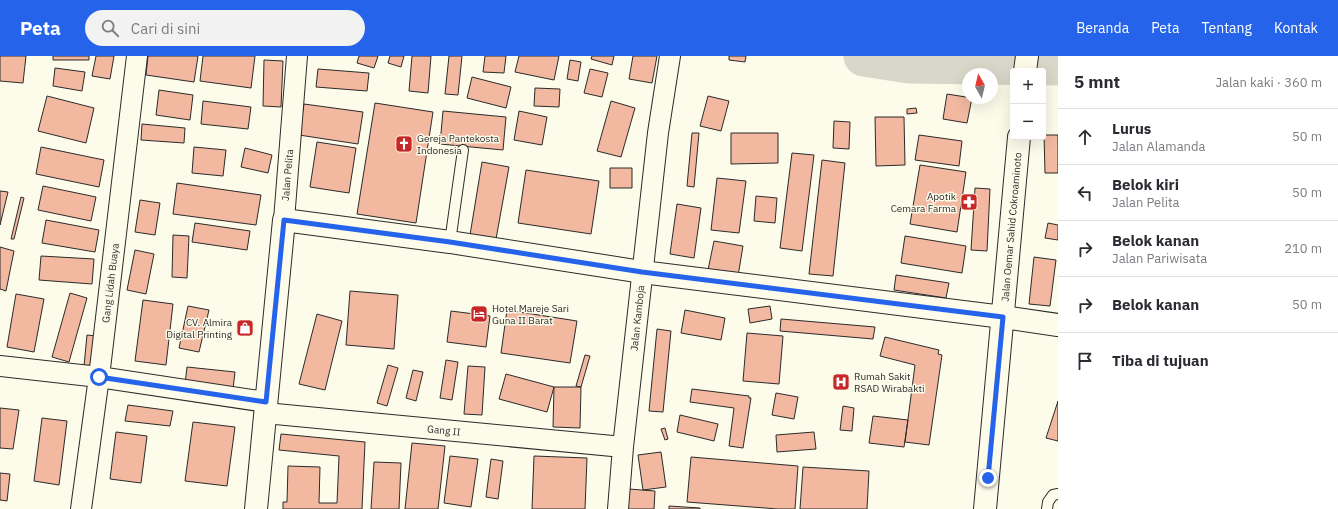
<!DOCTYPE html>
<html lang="id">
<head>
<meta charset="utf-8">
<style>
	body { margin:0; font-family:"IBM Plex Sans",sans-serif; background:#f2f2f3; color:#2b2b33 }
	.controls { position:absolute; right:12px; top:12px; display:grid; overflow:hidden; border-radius:4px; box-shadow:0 4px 16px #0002 }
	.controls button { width:36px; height:36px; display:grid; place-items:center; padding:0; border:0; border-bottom:1px solid #e1e1e2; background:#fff; color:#2b2b33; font:20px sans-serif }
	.compass { position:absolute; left:962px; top:12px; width:36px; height:36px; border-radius:50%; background:#fff; box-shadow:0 4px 16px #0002; rotate:352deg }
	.stop { position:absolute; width:12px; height:12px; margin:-9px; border:3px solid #2563eb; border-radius:50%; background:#fff }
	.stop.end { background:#2563eb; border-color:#fff; box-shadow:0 1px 4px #0008 }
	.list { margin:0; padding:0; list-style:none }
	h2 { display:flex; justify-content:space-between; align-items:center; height:52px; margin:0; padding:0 16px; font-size:17px }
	h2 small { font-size:13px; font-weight:400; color:#7c7c81 }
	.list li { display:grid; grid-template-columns:26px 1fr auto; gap:12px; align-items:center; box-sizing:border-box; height:56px; padding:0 16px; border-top:1px solid #e1e1e2 }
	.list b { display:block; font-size:15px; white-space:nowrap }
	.list p { margin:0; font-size:13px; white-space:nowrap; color:#7c7c81 }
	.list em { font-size:13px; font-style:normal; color:#7c7c81 }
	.icon { flex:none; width:22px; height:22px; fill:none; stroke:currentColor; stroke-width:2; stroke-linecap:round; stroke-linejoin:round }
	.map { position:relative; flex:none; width:1058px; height:453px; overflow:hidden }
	header { display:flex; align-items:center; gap:24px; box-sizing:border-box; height:56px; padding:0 20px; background:#2563eb; color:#fff }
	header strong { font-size:19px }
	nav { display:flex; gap:22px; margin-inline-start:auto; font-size:14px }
	.search { width:280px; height:36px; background:#f2f2f3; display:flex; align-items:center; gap:10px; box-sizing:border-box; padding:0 14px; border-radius:22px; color:#7c7c81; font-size:15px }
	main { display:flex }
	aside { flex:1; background:#fff }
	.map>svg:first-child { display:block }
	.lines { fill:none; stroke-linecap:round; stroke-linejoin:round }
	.river { stroke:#d8d7c9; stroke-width:41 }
	.building { fill:#f2b8a0; stroke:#2b2b2b }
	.service-casing { stroke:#2b2b2b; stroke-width:12 }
	.minor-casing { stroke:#2b2b2b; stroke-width:22 }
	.tertiary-casing { stroke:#2b2b2b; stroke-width:24 }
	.service { stroke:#fdfbea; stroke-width:10 }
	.minor { stroke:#fdfbea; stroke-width:20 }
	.tertiary { stroke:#fdfbea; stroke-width:22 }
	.route { stroke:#2563eb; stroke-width:5 }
	.labels { text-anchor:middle; stroke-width:3; stroke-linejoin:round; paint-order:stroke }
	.poi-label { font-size:10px; fill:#2b2b2b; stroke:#fdfbea; text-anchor:start }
	.street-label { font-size:10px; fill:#2b2b2b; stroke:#fdfbea }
</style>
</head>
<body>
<header>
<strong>Peta</strong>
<div class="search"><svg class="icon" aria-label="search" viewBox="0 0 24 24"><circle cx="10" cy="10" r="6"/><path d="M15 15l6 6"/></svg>Cari di sini</div>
<nav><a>Beranda</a><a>Peta</a><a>Tentang</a><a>Kontak</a></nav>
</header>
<main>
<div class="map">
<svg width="1058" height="453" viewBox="0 0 1058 453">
	<rect width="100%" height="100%" fill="#fdfbea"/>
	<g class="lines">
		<!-- river -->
		<path class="river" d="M864,0L909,7L1058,9"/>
	</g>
	<!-- building -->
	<path class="building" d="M0,0H26L23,27L0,25Z
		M53,0H89V4H53Z
		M96,0H114L110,23L92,20Z
		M148,0H198L194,26L146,19Z
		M203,0H255L251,32L200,25Z
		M359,0H378L374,12L357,7Z
		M390,0H404L401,11L388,7Z
		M412,0H431L428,37L409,35Z
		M449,0H462L458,39L445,38Z
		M485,0H506L504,17L483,16Z
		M519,0H559L554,24L515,16Z
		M592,0H614L612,9L591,3Z
		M633,0H657L652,27L629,23Z
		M729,0H746L745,6L729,4Z
		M264,4L283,5L281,51L263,50Z
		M570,4L581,6L578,25L567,23Z
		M55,12L85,16L82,35L53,30Z
		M318,13L369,17L367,35L316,31Z
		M590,13L608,17L602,41L584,37Z
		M472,21L511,31L506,52L467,42Z
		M535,32L560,33L559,51L534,50Z
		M159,34L193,39L190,64L156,59Z
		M947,38L972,42L967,67L943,63Z
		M47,40L94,52L86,87L38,75Z
		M708,40L729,45L721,75L700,70Z
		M203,45L251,51L248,73L201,68Z
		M611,45L635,52L621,101L597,95Z
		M375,47L433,56L416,167L357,158Z
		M304,48L363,56L358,88L299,79Z
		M916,52L917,57L907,58V53Z
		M443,55L506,61L503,94L440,88Z
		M519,55L547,61L542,89L514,84Z
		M875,61H904L905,109L876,110Z
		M834,65L850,66L849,93L833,92Z
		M142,68L185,72L184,87L141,84Z
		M692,77H699L694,131L687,130Z
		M731,77H778V107L731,108Z
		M919,79L962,85L959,110L915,104Z
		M1044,79H1058V117H1045Z
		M317,86L356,92L349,137L310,131Z
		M41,91L104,104L99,131L36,118Z
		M194,91L226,94L223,120L192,117Z
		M245,92L272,99L268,117L241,111Z
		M792,97L814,99L802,195L780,192Z
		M822,104L845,107L833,220L809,218Z
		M482,106L509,111L496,183L470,179Z
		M920,109L966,116L957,176L910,168Z
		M610,112H632V132H610Z
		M526,114L599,125L591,178L518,167Z
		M717,122L746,125L739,177L711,174Z
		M177,127L261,139L256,169L173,158Z
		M43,130L96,141L91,165L38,154Z
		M975,132L990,133L987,195L971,194Z
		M0,135L8,136L0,169Z
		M756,140L777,142L775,167L754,165Z
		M21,141L24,142L14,183H11Z
		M140,144L160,147L155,179L135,176Z
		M677,148L701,152L694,202L670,198Z
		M46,164L99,174L95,196L42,187Z
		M195,167L250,175L247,194L192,186Z
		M1048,167L1058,169V184L1045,182Z
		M173,179L189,180L187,222L172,221Z
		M905,180L966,190L962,217L901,207Z
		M714,185L743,190L738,220L708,214Z
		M0,191L14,195L6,235L0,233Z
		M135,194L154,198L146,238L127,234Z
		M41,200L94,203L92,228L39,224Z
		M1034,201L1056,204L1050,250L1029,248Z
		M896,219L949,227L946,242L894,234Z
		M350,235L398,239L394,293L346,289Z
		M70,237L87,242L69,306L52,301Z
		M16,238L44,243L34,296L7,291Z
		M143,244L173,248L166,309L135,305Z
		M188,250L209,254L199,296L179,292Z
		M770,250L772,263L750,267L748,253Z
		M507,254L577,265L570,307L501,297Z
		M685,254L725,262L721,284L681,277Z
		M451,255L490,260L486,291L447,286Z
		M317,258L342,265L325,334L299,328Z
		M781,263L875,271L873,283L780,275Z
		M657,273L671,275L663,356L649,355Z
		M747,277L783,280L779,328L743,325Z
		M87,279L97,280L93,311L84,310Z
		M885,281L939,294L938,298L942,299L929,389L905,386L915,309L880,300Z
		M585,299L590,300L581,331L576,330Z
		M446,304L458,306L452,344L440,342Z
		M388,309L398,312L387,350L377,347Z
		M468,310L485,311L482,359L464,358Z
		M187,311L235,316L233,333L185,328Z
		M413,314L423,316L416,345L406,342Z
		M506,318L554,331L547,356L499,343Z
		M554,331H581L580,372L553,371Z
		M692,333L749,340V342H751L743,392L729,390L734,352L690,346Z
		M776,337L798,341L794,363L772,359Z
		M1058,345V385L1046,382Z
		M128,349L173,355L170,370L125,365Z
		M843,350L854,352L852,375L840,374Z
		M0,352L19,354L13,393L0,392Z
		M680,359L718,368L714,385L677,376Z
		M873,360L908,364L904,391L869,387Z
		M42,362L67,365L59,429L34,425Z
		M193,366L235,371L227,430L185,425Z
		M665,372L668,383L665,384L661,373Z
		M116,376L147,380L141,427L110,423Z
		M814,376L816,393L777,396L776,379Z
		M281,378L365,386L362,453H283V446H287L288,410L320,411L319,447H337L339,400L279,394Z
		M412,387L445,390L438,453H405Z
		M661,396L666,431L643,434L638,399Z
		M450,400L478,403L471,451L444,447Z
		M534,400L587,402L585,453H532Z
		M691,401L798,410L795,453H778L687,446Z
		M491,403L503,405L498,443L486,441Z
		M374,406L401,407L399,453H371Z
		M803,411L869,415L867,453H800Z
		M0,417L10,418L7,445L0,444Z
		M629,433L655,435L654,453H627Z
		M669,450L700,452V453H669Z"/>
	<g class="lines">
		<!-- service casing -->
		<g class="service-casing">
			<path id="service" d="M450,186L463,94
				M1047,453L1048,446L1053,439L1058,438"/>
		</g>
		<!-- minor casing -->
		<g class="minor-casing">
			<path id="minor" d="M284,164L297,0
				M0,310L99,321L266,346
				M265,357L623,391
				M81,453L99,321L137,0
				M618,453L623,391L658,77L670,0"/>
		</g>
		<!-- tertiary casing -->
		<g class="tertiary-casing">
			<path id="tertiary" d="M1025,15L1027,0
				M256,453L284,164L450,186L642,216L1003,261L1058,269
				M985,453L1019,81"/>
		</g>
		<!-- service -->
		<use href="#service" class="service"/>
		<!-- minor -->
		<use href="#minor" class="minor"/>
		<!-- tertiary -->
		<use href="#tertiary" class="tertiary"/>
	</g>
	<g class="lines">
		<!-- route -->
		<path class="route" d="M99,321L266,346L284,164L450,186L642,216L1003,261L988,422"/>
	</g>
	<!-- icons -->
	<defs>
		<g id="church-square" transform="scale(0.9)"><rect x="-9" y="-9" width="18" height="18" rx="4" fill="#c62828" stroke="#fdfbea"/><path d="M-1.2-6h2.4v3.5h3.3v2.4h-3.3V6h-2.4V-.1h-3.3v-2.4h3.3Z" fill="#fff"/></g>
		<g id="pharmacy-square" transform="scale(0.9)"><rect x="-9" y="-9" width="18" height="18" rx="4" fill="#c62828" stroke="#fdfbea"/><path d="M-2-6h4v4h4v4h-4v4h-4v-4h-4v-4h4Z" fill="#fff"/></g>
		<g id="hotel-square" transform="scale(0.9)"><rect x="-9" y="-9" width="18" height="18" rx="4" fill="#c62828" stroke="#fdfbea"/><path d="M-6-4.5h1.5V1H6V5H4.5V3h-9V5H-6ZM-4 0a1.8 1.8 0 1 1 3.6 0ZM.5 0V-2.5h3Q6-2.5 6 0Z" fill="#fff"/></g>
		<g id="shop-square" transform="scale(0.9)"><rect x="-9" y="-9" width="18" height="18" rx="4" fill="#c62828" stroke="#fdfbea"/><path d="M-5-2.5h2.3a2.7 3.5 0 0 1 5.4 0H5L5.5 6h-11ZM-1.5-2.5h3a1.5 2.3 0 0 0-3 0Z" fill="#fff"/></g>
		<g id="hospital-square" transform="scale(0.9)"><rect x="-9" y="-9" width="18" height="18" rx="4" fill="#c62828" stroke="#fdfbea"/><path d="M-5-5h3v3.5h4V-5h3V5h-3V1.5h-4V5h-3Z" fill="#fff"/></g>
	</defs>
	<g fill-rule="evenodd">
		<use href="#church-square" x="404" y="88"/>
		<use href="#pharmacy-square" x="969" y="146"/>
		<use href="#hotel-square" x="479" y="258"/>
		<use href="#shop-square" x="245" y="272"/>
		<use href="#hospital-square" x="841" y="326"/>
	</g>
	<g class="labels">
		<!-- poi labels -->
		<g class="poi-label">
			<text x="417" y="86">Gereja Pantekosta<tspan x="417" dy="12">Indonesia</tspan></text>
			<text x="956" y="144" text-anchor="end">Apotik<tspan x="956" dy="12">Cemara Farma</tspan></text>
			<text x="492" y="256">Hotel Mareje Sari<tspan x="492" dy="12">Guna II Barat</tspan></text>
			<text x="232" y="270" text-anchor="end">CV. Almira<tspan x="232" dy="12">Digital Printing</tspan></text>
			<text x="854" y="324">Rumah Sakit<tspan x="854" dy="12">RSAD Wirabakti</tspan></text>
		</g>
		<!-- street labels -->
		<g class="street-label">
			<text transform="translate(287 119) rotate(-85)" y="4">Jalan Pelita</text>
			<text transform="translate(1011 171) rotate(-85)" y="4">Jalan Oemar Sahid Cokroaminoto</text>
			<text transform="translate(110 227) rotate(-83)" y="4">Gang Lidah Buaya</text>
			<text transform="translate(637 262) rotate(-84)" y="4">Jalan Kamboja</text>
			<text transform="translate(444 374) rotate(6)" y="4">Gang II</text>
		</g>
	</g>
</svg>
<div class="controls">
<button>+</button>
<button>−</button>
</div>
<svg class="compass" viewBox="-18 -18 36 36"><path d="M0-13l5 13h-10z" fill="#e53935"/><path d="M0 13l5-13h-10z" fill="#7c7c81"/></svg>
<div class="stop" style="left:99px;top:321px"></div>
<div class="stop end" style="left:988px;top:422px"></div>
</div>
<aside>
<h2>5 mnt<small>Jalan kaki · 360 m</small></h2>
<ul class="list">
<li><svg class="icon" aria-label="ahead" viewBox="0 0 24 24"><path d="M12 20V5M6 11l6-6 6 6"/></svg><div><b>Lurus</b><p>Jalan Alamanda</p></div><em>50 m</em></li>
<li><svg class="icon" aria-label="left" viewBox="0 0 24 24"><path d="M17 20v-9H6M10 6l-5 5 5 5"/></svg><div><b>Belok kiri</b><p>Jalan Pelita</p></div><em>50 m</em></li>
<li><svg class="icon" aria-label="right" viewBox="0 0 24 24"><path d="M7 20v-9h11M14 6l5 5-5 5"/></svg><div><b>Belok kanan</b><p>Jalan Pariwisata</p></div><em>210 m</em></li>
<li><svg class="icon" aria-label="right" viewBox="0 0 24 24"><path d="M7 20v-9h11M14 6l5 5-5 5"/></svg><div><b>Belok kanan</b></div><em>50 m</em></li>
<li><svg class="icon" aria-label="arrive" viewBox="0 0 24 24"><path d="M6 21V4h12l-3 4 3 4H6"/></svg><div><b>Tiba di tujuan</b></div></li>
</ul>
</aside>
</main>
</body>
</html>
